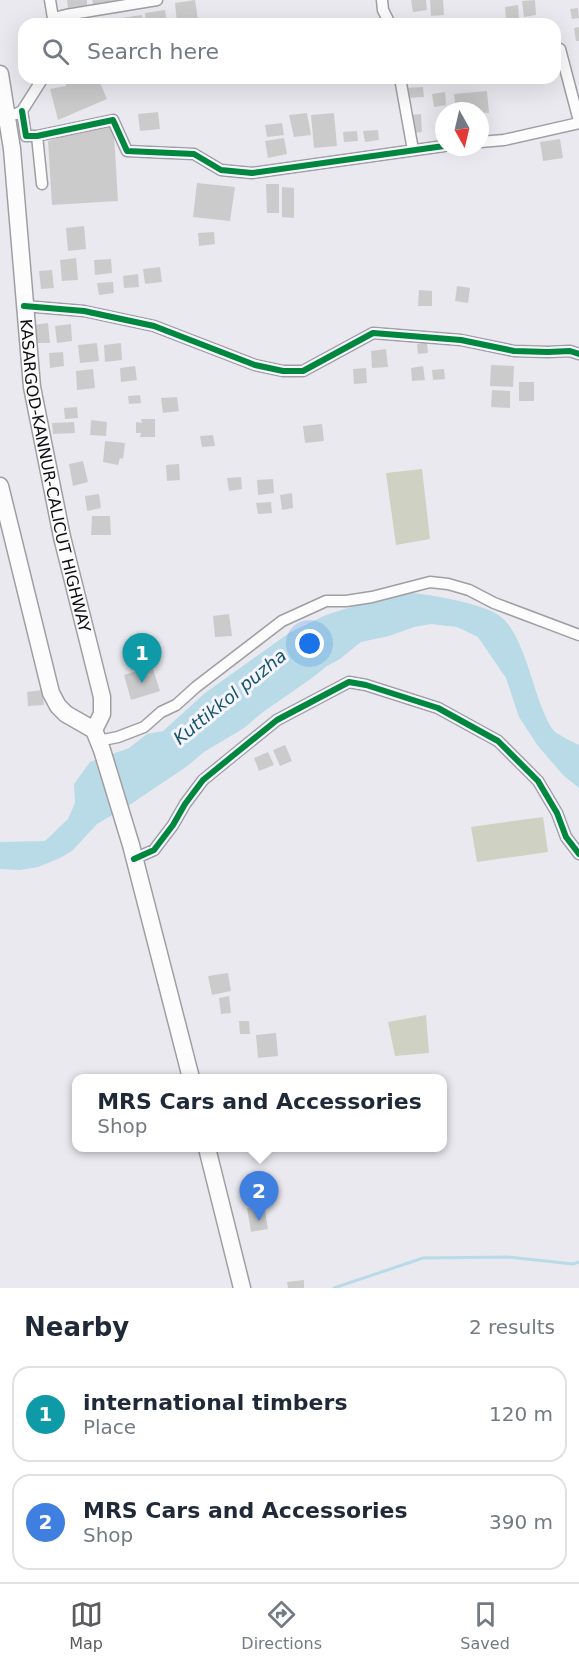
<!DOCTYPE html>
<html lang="en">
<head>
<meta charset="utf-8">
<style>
	body { margin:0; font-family:"DejaVu Sans",sans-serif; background:#f2f2f3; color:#1f2937 }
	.compass { position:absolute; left:435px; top:102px; width:54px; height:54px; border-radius:50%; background:#fff; box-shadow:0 6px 24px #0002; rotate:172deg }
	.you { position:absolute; left:310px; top:644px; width:21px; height:21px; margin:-15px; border:4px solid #fff; border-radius:50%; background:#1a73e8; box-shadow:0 0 0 9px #1a73e833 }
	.badge { display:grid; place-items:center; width:39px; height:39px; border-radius:50%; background:#5c5b5f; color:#fff; font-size:20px; font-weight:700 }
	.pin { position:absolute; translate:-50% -50px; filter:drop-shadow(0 2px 3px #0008) }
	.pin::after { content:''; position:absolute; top:32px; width:21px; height:18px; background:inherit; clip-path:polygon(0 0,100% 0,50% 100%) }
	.popup { position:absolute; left:72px; top:1074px; width:375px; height:78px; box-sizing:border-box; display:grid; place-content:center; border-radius:12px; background:#fff; filter:drop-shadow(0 2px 4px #0005); font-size:20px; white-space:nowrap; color:#747a83 }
	.popup b { font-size:22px; color:#1f2937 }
	.popup::after { content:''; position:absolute; left:50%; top:100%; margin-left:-12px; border:12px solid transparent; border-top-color:#fff }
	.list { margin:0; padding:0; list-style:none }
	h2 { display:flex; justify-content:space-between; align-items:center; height:78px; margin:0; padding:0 24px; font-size:26px }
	h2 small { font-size:20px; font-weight:400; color:#747a83 }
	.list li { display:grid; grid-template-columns:39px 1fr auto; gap:18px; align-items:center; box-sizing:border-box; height:96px; margin:0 12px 12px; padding:0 12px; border:2px solid #e0e1e3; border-radius:18px }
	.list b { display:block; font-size:22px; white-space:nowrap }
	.list p { margin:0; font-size:20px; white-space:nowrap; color:#747a83 }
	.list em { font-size:20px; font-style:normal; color:#747a83 }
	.icon { flex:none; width:33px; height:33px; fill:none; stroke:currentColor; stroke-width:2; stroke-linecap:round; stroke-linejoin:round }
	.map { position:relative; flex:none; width:579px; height:1288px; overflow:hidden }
	.search { position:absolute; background:#fff; box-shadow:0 6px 24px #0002; left:18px; right:18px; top:18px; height:66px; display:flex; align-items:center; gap:15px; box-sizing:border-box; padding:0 21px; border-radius:18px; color:#747a83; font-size:22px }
	.sheet { height:294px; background:#fff }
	nav { display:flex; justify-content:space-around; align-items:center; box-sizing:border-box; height:84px; border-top:2px solid #e0e1e3; background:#fff; font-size:16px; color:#747a83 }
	nav a { display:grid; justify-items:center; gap:3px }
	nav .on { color:#5c5b5f }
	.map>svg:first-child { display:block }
	.green { fill:#cfd1c2 }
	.water { fill:#b8dbe7 }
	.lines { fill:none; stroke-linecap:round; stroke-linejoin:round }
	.stream { stroke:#b8dbe7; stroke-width:3 }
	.building { fill:#cccbcc }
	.minor-casing { stroke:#9f9fa3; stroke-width:13 }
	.trunk-casing { stroke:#9f9fa3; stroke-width:19 }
	.minor { stroke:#fcfcfd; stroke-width:10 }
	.trunk { stroke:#fcfcfd; stroke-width:16 }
	.cycleway-casing { stroke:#f5f4ff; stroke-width:10 }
	.cycleway { stroke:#00873e; stroke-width:6 }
	.labels { text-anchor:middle; stroke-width:6; stroke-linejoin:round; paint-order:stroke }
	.street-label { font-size:16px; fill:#0f0e12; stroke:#f5f4ff }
	.water-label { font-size:18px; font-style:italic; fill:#165868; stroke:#f5f4ff }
</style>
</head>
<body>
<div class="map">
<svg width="579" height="1288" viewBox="0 0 579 1288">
	<rect width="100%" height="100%" fill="#eae9ef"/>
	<!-- green -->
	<path class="green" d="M422,469L430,539L396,545L386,473Z
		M543,817L548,852L477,862L471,827Z
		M426,1015L429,1053L395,1056L388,1022Z"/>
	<!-- water -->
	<path class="water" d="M404,592C426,594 485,603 501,617C521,632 532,683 542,708C545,715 549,726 555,732C562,737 571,741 579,745V788L564,776L538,746L519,717L506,678L478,637L457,627L431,624L414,627L389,636L361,642L340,659L327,666L312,678L263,712L244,728L204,752L186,767L131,804L97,824L72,851L60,858L38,867L20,870L0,869V842L45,841L68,819L75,803L74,784L90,762L129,748L147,734L163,731L205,693L289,633L326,615L391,594Z"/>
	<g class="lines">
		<!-- stream -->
		<path class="stream" d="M334,1288L423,1258L508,1257L573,1264L579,1262"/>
	</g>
	<!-- building -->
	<path class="building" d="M67,0H87V5L68,8Z
		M92,0H116V1L93,5Z
		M195,0L198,20L177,23L175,3Z
		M411,0H426L427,10L413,12Z
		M430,0H443L444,15L431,16Z
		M535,0L536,15L524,17L522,1Z
		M518,5L519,18L506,19L505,7Z
		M578,8L579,18L572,19L570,9Z
		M165,10L167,24H146L145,13Z
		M142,15L143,24H122L121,18Z
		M117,18L118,24H102V20Z
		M579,27V41H576L574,28Z
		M65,78H98L107,99L58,120L50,89L66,86Z
		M490,78H503V83L491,84Z
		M423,87L424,97L407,98L406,88Z
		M487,91L489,113L456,111L454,94Z
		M445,92L446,105L434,107L432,94Z
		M158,112L160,129L140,131L138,114Z
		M307,113L311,135L294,137L289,115Z
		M334,113L337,146L314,148L311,115Z
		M421,114L422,132L410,133L409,115Z
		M282,123L284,135L267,137L265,125Z
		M108,124L114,134L118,201L52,205L48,141Z
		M378,130L379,140L365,142L363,131Z
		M357,131L358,141L344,142L343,132Z
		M284,138L287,154L268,158L265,141Z
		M560,139L563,158L543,161L540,142Z
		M197,183L235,187L230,221L193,217Z
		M266,184H279V213H267Z
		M282,187L294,188V218L282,217Z
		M84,226L86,249L68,251L66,228Z
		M214,232L215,244L199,246L198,233Z
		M76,258L78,280L62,281L60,260Z
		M111,259L112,273L95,275L94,260Z
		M160,267L162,282L145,284L143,269Z
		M52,270L54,288L41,289L39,271Z
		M138,274L139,287L124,288L123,276Z
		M113,282L114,293L99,295L97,283Z
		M457,286L470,288L468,303L455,301Z
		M419,290L432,291V306H418Z
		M48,323L50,343H35L33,325Z
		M71,324L72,341L57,343L55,326Z
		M97,343L99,361L80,363L78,345Z
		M121,343L122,360L105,362L104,345Z
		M427,343L428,353L418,354L417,344Z
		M386,349L388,367L372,368L371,351Z
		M63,352L64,366L50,368L49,353Z
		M491,365L514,366L513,387L490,386Z
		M135,366L137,380L121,382L120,368Z
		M423,366L425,380L412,381L411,368Z
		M366,368L367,383L354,384L353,369Z
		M93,369L95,388L77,390L76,371Z
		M444,369L445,379L433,380L432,370Z
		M519,382H534V401H519Z
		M492,390L510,391V408L491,407Z
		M140,395L141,403L129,404L128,396Z
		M177,397L179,411L163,413L161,398Z
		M77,407L78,418L65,419L64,408Z
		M141,419H155V437H140L141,433H136V422L142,423Z
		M91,420L107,422L106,436L90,435Z
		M74,422L75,433L53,434L52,423Z
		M322,424L324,441L305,443L303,426Z
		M213,435L215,446L202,447L200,436Z
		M105,441L125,443L123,459L120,458L118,465L103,462Z
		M83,461L88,482L73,486L69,464Z
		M179,464L180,480L167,481L166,465Z
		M241,477L242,489L229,491L227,478Z
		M273,479L274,493L258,495L257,480Z
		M292,493L293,508L282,510L280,495Z
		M99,494L101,508L87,511L85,496Z
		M271,502L272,513L258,514L256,503Z
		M92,516H110L111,535H91Z
		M229,614L232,636L215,637L213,616Z
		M152,666L160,691L131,700L124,675Z
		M42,690L44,705L28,706L27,692Z
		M285,745L292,761L280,766L273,750Z
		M268,752L274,765L259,771L254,758Z
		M228,973L231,991L212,995L208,976Z
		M229,996L231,1013L221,1014L219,998Z
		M239,1021H249L250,1034H240Z
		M276,1033L278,1056L258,1058L256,1035Z
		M264,1205L268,1229L251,1232L247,1208Z
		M304,1280V1288H288L287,1282Z"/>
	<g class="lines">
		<!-- minor casing -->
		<g class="minor-casing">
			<path id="minor" d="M50,0L53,18
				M382,0L383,10L390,24
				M53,24V18L66,15L157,0
				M560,49L579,121
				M400,78L413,150
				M22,111L26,136H37L113,120L127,151L194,154L221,170L252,173L444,146
				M16,114L22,111L43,78
				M37,136L42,184
				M480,142L504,140L579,123
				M24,306L84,311L154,326L255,365L283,371H303L373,333L461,340L514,351L548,352L570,351L579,354
				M98,741L118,737L144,727L161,712L176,705L196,687L282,621L326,601H346L372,597L430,582L448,584L469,590L494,603L579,635
				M134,859L154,850L173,825L185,804L203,780L230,758L277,720L349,682L366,685L438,708L498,741L538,781L557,813L566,837L579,854"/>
		</g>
		<!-- trunk casing -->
		<g class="trunk-casing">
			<g id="trunk">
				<path id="s1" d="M0,74L12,149L32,387L62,537L102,697V714L94,730"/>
				<path d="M0,486L51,693L58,706L66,714L94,730L102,750L131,845L191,1078"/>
				<path d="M207,1148L242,1288"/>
			</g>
		</g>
		<!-- minor -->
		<use href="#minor" class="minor"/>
		<!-- trunk -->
		<use href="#trunk" class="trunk"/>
		<!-- cycleway casing -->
		<g class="cycleway-casing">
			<path id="cycleway" d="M22,111L26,136H37L113,120L127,151L194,154L221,170L252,173L444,146
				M24,306L84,311L154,326L255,365L283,371H303L373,333L461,340L514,351L548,352L570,351L579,354
				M134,859L154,850L173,825L185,804L203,780L230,758L277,720L349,682L366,685L438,708L498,741L538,781L557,813L566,837L579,854"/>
		</g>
		<!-- cycleway -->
		<use href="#cycleway" class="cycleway"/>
	</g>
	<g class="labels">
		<!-- street labels -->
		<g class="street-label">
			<text dy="6" stroke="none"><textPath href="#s1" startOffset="406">KASARGOD-KANNUR-CALICUT HIGHWAY</textPath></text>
		</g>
		<!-- water labels -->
		<g class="water-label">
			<text transform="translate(230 697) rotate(-39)" y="6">Kuttikkol puzha</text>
		</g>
	</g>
</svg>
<svg class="compass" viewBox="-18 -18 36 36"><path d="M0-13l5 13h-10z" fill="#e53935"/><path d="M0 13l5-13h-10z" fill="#747a83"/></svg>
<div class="you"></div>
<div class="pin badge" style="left:142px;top:683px;background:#0f9aa8">1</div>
<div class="pin badge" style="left:259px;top:1221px;background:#3f7fe0">2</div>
<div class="popup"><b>MRS Cars and Accessories</b>Shop</div>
<div class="search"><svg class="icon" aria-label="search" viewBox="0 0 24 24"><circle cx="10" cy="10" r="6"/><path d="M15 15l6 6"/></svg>Search here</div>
</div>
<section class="sheet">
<h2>Nearby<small>2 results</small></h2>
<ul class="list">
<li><span class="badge" style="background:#0f9aa8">1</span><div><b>international timbers</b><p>Place</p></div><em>120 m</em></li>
<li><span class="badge" style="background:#3f7fe0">2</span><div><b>MRS Cars and Accessories</b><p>Shop</p></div><em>390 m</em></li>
</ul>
</section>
<nav>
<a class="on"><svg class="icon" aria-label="map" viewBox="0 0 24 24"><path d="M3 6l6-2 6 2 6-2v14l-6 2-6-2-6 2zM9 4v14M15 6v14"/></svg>Map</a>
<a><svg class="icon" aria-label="directions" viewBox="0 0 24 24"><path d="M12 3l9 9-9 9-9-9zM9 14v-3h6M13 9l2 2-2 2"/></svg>Directions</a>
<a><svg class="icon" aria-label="saved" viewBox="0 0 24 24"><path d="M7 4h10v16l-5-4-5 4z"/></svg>Saved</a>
</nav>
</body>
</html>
